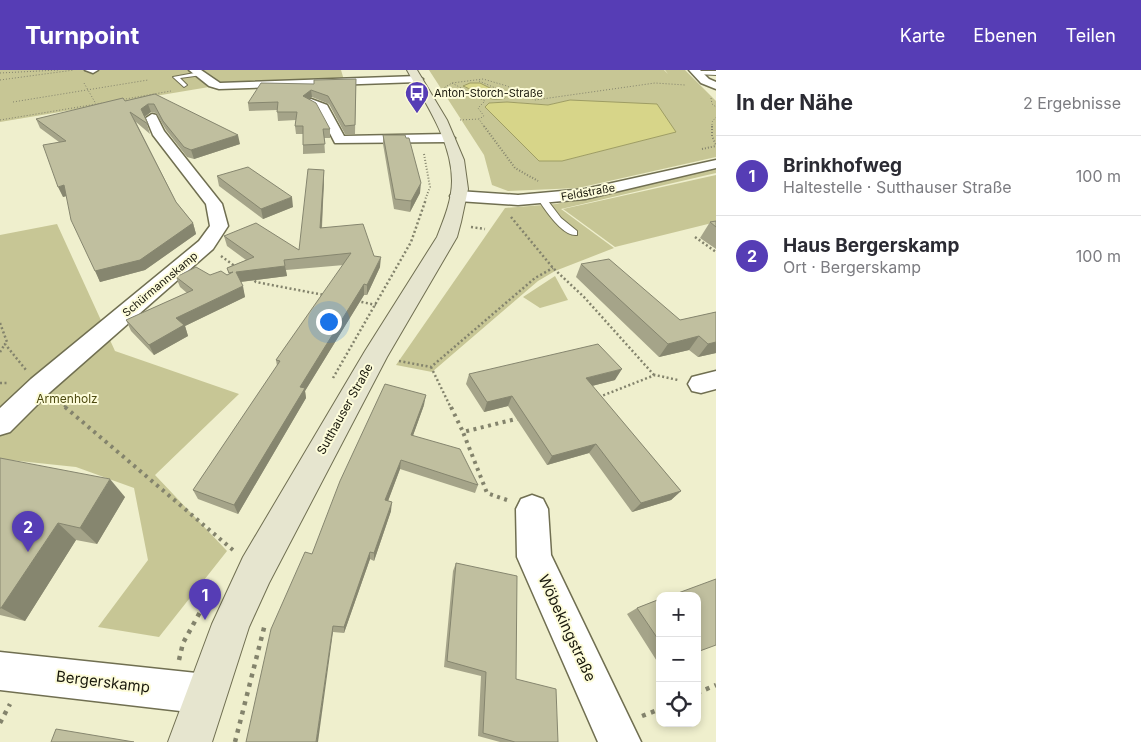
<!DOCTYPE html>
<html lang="de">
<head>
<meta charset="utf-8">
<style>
	body { margin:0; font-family:Inter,sans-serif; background:#f2f2f3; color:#2b2b33 }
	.controls { position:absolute; right:15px; bottom:15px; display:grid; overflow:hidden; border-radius:10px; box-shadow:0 2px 8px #0003 }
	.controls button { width:45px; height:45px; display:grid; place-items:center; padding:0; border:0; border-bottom:1px solid #e1e1e2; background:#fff; color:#2b2b33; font:25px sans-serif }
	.you { position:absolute; left:328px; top:251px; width:18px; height:18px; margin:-12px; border:4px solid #fff; border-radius:50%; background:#1a73e8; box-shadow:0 0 0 8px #1a73e833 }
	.badge { display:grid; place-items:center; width:32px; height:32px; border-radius:50%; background:#563db5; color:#fff; font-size:16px; font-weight:700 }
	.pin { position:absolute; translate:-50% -41px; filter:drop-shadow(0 1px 2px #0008) }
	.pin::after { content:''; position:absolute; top:26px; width:18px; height:15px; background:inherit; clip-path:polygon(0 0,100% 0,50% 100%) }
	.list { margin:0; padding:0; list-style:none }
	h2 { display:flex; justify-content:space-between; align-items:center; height:65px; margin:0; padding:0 20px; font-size:21px }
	h2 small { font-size:16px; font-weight:400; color:#7c7c81 }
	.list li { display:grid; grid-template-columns:32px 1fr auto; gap:15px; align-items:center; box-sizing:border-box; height:80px; padding:0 20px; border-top:1px solid #e1e1e2 }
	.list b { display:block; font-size:19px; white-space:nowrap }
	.list p { margin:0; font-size:16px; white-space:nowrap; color:#7c7c81 }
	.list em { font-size:16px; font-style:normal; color:#7c7c81 }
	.icon { flex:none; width:28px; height:28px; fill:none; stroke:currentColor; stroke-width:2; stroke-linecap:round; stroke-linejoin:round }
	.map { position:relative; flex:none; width:716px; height:672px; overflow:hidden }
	header { display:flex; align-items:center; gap:30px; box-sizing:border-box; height:70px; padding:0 25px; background:#563db5; color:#fff }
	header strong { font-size:24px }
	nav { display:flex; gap:28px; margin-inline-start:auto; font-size:18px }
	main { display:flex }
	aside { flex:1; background:#fff }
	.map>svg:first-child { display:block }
	.green { fill:#c7c695; fill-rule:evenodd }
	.water { fill:#d7d589; stroke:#9e9d64 }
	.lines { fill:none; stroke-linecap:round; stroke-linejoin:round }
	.lane-casing { stroke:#706f51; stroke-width:2 }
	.street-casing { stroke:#706f51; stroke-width:3 }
	.secondary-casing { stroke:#706f51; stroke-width:2 }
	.path-far4 { stroke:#83836c; stroke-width:1; stroke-dasharray:1 2; stroke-linecap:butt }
	.path-far3 { stroke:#83836c; stroke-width:2; stroke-dasharray:1 2; stroke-linecap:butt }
	.path-far2 { stroke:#83836c; stroke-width:2.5; stroke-dasharray:2 2.5; stroke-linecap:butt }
	.path-far1 { stroke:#83836c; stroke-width:4; stroke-dasharray:3 4.5; stroke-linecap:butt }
	.path { stroke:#83836c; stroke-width:4.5; stroke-dasharray:4 5.5; stroke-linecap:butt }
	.lane { fill:#fff; fill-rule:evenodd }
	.street { fill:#fff; fill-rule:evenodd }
	.secondary { fill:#e6e5cf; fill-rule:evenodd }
	.wall { fill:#a5a489 }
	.shaded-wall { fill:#86866f }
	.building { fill:#c0bf9f; stroke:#86866f }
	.labels { text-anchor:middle; stroke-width:4; stroke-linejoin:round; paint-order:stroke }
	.far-poi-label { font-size:11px; fill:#1a190d; stroke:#fdfcda; text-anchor:start }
	.far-street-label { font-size:11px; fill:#1a190d; stroke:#fdfcda }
	.park-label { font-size:12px; fill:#4d4a10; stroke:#fdfcda }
	.street-label { font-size:12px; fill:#1a190d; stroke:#fdfcda }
	.near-street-label { font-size:15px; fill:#1a190d; stroke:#fdfcda }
</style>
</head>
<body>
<header>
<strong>Turnpoint</strong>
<nav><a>Karte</a><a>Ebenen</a><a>Teilen</a></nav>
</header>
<main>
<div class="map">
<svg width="716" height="672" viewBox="0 0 716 672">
	<rect width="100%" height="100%" fill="#efefcd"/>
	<!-- green -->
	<path class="green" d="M0,0H194L215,16L0,52Z
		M201,0H341L344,10L219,14Z
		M429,0H664L668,4L665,0H685L716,31V87L578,118L508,121L492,115L484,85ZM570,30L675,62L562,91H539L486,37L489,33L507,32L548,35Z
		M716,97V103L561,139L614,178L555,201L538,211L432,302L396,295L505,138L556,134Z
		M716,105V152L615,177L563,139Z
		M57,154L115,281L239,324L155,405L227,481L159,567L98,557L148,490L134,418L76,397L0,389V165Z
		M555,206L568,230L540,238L523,227Z"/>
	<!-- water -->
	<path class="water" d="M470,13H480L504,25L505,28C488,33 478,22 463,16Z
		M570,30L657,34L676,62L562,91H539L485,37L489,33L507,32L548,35Z"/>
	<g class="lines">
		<!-- lane casing -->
		<g class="lane-casing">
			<path id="lane" d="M697,1H716V5L695,4Z
				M200,2L202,5L180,8L187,15L184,17L173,7Z
				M542,126L545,127L561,148L577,161V165C563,167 545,140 538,129Z"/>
		</g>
		<!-- street casing -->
		<g class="street-casing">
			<path id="street" d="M85,0H98L93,3Z
				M189,0H201L220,13L418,6L423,9L418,12L219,19L209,16Z
				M689,0H700L709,9L716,12V19L701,13Z
				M311,29L327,35L344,66L448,64L455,68L448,72L335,73L318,40L305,33Z
				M152,44L156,45L164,61L222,134L228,156L213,179L49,323L10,362L0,365V338L31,309L199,171L210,156L206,134L153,65L146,48Z
				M716,90V98L585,129L518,135L458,131L452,129L450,126L452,123L458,121L518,125L585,119Z
				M716,301V319L701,323L692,321L688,314L692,307Z
				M532,425L543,429L548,439L551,485L641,672H598L517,487L516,439L521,429Z
				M0,582L206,604L220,610L226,624L220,638L206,644L0,620Z"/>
		</g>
		<!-- secondary casing -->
		<g class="secondary-casing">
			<path id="secondary" d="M407,0H417L447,50L464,90L468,119L461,152L457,167L387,287L269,513L249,557L212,672H168L212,554L243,487L365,281L437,167C444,149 452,130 452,111C452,71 425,33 407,0Z"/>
		</g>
		<!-- path-far4 -->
		<path class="path-far4" d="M0,3L59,0
			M0,10L74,0
			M479,11L500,20
			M84,13L96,34
			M452,13L485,31L478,38L484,46L479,49
			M442,19L452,13L483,9L507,16L535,30L655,13L685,15
			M711,28L712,34L716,37
			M120,30L171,21
			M13,32L148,10
			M0,50L109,32
			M460,50L479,49L485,58
			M712,58V52L716,47"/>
		<!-- path-far3 -->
		<path class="path-far3" d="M484,56L515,98L538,111
			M712,56V66L716,75
			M702,79L716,76
			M424,84L430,117L425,130"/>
		<!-- path-far2 -->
		<path class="path-far2" d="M511,147L553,198L584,227L654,305
			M471,157L485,159
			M695,167L716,182
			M221,186L236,197
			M251,208L256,212L324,225
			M357,231L376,235
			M0,253L7,272L5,274L26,300
			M0,282L5,274
			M399,291L431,297L535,208L553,198
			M431,297L451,338
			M333,308L411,172L426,129
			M0,313H9
			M599,327L655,305L678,310
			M57,330L67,338"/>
		<!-- path-far1 -->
		<path class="path-far1" d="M65,337L233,480
			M451,337L463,362
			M507,430L487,423L463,362L520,348"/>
		<!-- path -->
		<path class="path" d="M179,590L183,573L215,515
			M697,623L716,615
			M642,646L660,639
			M0,653L10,634
			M235,672L265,554"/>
		<!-- lane -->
		<use href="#lane" class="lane"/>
		<!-- street -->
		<use href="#street" class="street"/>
		<!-- secondary -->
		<use href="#secondary" class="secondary"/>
	</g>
	<!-- wall -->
	<path class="wall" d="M356,9L355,64H345L329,34L312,27L309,29L330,59V68H324L325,83L303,84V64H296L295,56L296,50L278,51L277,40L249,41L248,33L314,14Z
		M155,24L240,74L194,89L187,87L166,60L156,43L151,42L145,47L150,64L136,52L176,132L193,153L196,164L145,200L100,212L67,126L63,127L59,72L40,58L36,49L125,31Z
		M383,65L420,123L410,142L394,139L383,74Z
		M324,100V110L322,158L374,186L380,197L367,225H364L305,321L306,328L238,444L198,429L193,420L277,296L276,290L344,195L286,200L287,206L241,212L245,227L185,256L188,266L154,285L131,261L126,250L187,223L180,217L176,207L227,205L229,204L227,198L246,190L227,176L224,166L299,180Z
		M217,106L293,137L263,149L219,116Z
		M716,151V179L700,168L710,152Z
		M581,194L680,250L716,242V283L698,287L689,280L659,287L576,207Z
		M469,304L615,310L592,316L681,421L671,430L632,442L589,383L547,395L508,336L484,342L466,314Z
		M424,335L413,365L478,415L475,423L400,399L388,431L391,441L374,491L370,489L344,563L333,562L312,484Z
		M0,388L125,427L97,474L76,470L25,551L0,545Z
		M456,493L516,609L558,672H500L478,666L481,606L444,597L453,501Z
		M660,529V596L627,544L637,538Z"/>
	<!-- shaded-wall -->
	<path class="shaded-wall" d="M311,20L312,27L303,34V26Z
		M148,34L151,42L144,47L141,39Z
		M238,65L240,74L194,89L191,80Z
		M324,100V110L321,168L320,158Z
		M421,113L420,123L410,142L411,131Z
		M64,115L69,125L63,127L58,117Z
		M292,127L293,137L263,149L261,139Z
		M193,153L196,164L145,200L100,212L95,201Z
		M381,187L380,197L367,225V215Z
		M285,196L287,206L239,212L236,202Z
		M364,214V225L305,321L306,328L238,444L234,435L300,317Z
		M243,216L245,227L185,256L188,266L154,285L149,275L176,248Z
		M699,266L689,280L659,287L668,274Z
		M716,272V283L698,287L708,274Z
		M622,299L615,310L580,319L586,308Z
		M426,325L424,335L410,374L411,365Z
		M512,326L508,336L484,342L487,332Z
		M596,374L589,383L547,395L552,386Z
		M401,390L400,399L385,439V430Z
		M110,409L125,427L97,474L80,458Z
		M681,421L671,430L632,442L641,433Z
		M392,432L391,441L374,491V483Z
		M58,453L76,470L25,551L1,538Z
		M370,482V489L344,563V557Z
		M333,556V562L318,672H316Z"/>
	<!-- building -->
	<path class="building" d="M356,9L355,55L345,56L328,26L311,20L303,26L316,33L330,59H323L325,74L303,75V56H295L297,42H277L278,32L248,33L261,13L314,14V10Z
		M155,24L238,65L191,80L184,77L163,51L154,34H148L141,39L148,54L130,42L176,132L193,153L140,190L95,201L71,150L64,115L58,117L43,75L66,71L36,49L123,28L125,31Z
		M383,65H405L406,68H409L421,113L411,131L395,129Z
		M248,97L292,127L261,139L217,106Z
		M308,99L324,100L320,158L363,154L374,186L381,187L367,215L364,214L300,317L305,318L234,435L193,420L280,291L276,290L351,183L284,190L285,196L236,202L243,216L176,248L184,255L149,275L126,250L193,220L176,207L196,197L210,205L221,201L227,205L233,202L229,203L227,198L254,187L224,166L256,153L299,180Z
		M716,151V157L710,152Z
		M609,189L680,250L716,242V272L708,274L699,266L668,274L581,194Z
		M598,274L622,299L586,308L681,421L641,433L596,374L552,386L512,326L487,332L469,304Z
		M385,314L426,325L411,365L460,379L478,415L401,390L385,430L392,432L374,483L370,482L344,557L333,556L316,672H246L271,559L305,482L312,484L340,411Z
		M0,388L110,409L80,458L58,453L1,538H0Z
		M456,493L517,506L516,609L556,619L558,672H515L483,663L486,602L447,591Z
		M716,509V575L697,582V526H670Z
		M660,529V572L637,538Z
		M56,659L134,672H51Z"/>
	<!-- icons -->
	<defs>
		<g id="bus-pin" transform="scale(1.25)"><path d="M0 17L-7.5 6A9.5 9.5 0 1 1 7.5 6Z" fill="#563db5" stroke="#fdfcda"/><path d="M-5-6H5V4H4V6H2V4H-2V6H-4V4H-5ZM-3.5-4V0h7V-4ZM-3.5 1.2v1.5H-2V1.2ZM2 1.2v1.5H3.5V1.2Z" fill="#fff"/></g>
	</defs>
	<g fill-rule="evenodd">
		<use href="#bus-pin" x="417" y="23"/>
	</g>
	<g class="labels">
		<!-- far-poi labels -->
		<g class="far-poi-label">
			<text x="434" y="27">Anton-Storch-Straße</text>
		</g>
		<!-- far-street labels -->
		<g class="far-street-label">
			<text transform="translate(588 122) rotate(-10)" y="4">Feldstraße</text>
			<text transform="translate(160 214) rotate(-40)" y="4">Schürmannskamp</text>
		</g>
		<!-- park labels -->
		<g class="park-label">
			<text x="67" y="333">Armenholz</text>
		</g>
		<!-- street labels -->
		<g class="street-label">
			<text transform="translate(345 339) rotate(-61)" y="4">Sutthauser Straße</text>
		</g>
		<!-- near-street labels -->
		<g class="near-street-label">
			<text transform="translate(567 558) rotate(65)" y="5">Wöbekingstraße</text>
			<text transform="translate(103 612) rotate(7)" y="5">Bergerskamp</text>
		</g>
	</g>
</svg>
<div class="controls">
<button>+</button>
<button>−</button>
<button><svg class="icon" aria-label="locate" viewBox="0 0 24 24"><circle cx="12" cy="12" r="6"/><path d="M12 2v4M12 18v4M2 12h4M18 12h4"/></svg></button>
</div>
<div class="you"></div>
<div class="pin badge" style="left:205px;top:550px">1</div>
<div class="pin badge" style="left:28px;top:482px">2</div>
</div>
<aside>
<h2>In der Nähe<small>2 Ergebnisse</small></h2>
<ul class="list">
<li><span class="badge">1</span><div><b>Brinkhofweg</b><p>Haltestelle · Sutthauser Straße</p></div><em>100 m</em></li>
<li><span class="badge">2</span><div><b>Haus Bergerskamp</b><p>Ort · Bergerskamp</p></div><em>100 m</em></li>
</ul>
</aside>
</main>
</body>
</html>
